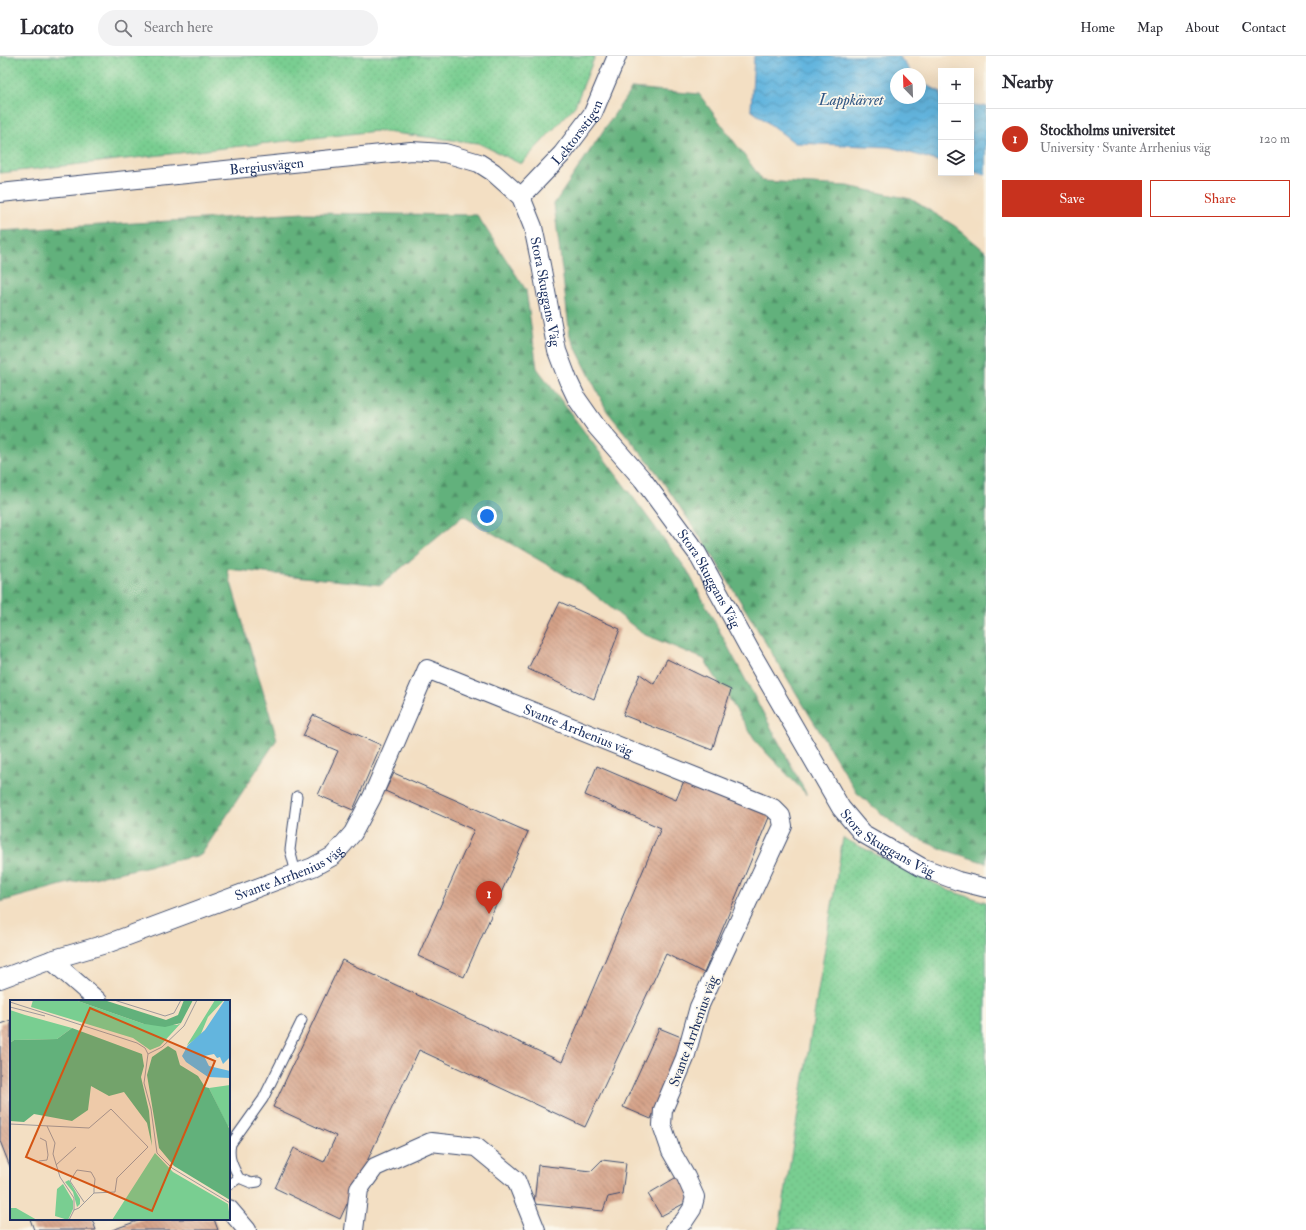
<!DOCTYPE html>
<html lang="en">
<head>
<meta charset="utf-8">
<style>
	body { margin:0; font-family:"IM FELL Double Pica",serif; background:#f2f2f3; color:#2b2b33 }
	.controls { position:absolute; right:12px; top:12px; display:grid; overflow:hidden; border-radius:0px; box-shadow:0 4px 16px #0002 }
	.controls button { width:36px; height:36px; display:grid; place-items:center; padding:0; border:0; border-bottom:1px solid #e1e1e2; background:#fff; color:#2b2b33; font:20px sans-serif }
	.compass { position:absolute; left:890px; top:12px; width:36px; height:36px; border-radius:50%; background:#fff; box-shadow:0 4px 16px #0002; rotate:337deg }
	.you { position:absolute; left:487px; top:460px; width:14px; height:14px; margin:-10px; border:3px solid #fff; border-radius:50%; background:#1a73e8; box-shadow:0 0 0 6px #1a73e833 }
	.badge { display:grid; place-items:center; width:26px; height:26px; border-radius:50%; background:#c8321e; color:#fff; font-size:13px; font-weight:700 }
	.pin { position:absolute; translate:-50% -33px; filter:drop-shadow(0 1px 2px #0008) }
	.pin::after { content:''; position:absolute; top:21px; width:14px; height:12px; background:inherit; clip-path:polygon(0 0,100% 0,50% 100%) }
	.list { margin:0; padding:0; list-style:none }
	h2 { display:flex; justify-content:space-between; align-items:center; height:52px; margin:0; padding:0 16px; font-size:17px }
	h2 small { font-size:13px; font-weight:400; color:#7c7c81 }
	.list li { display:grid; grid-template-columns:26px 1fr auto; gap:12px; align-items:center; box-sizing:border-box; height:60px; padding:0 16px; border-top:1px solid #e1e1e2 }
	.list b { display:block; font-size:15px; white-space:nowrap }
	.list p { margin:0; font-size:13px; white-space:nowrap; color:#7c7c81 }
	.list em { font-size:13px; font-style:normal; color:#7c7c81 }
	.actions { display:flex; gap:8px; padding:12px 16px }
	.actions a { flex:1; padding:9px 0; border:1px solid #c8321e; border-radius:0px; text-align:center; font-size:14px; color:#c8321e }
	.actions .main { background:#c8321e; color:#fff }
	.icon { flex:none; width:22px; height:22px; fill:none; stroke:currentColor; stroke-width:2; stroke-linecap:round; stroke-linejoin:round }
	.map { position:relative; flex:none; width:986px; height:1174px; overflow:hidden }
	header { display:flex; align-items:center; gap:24px; box-sizing:border-box; height:56px; padding:0 20px; background:#fff; border-bottom:1px solid #e1e1e2 }
	header strong { font-size:19px }
	nav { display:flex; gap:22px; margin-inline-start:auto; font-size:14px }
	.search { width:280px; height:36px; background:#f2f2f3; display:flex; align-items:center; gap:10px; box-sizing:border-box; padding:0 14px; border-radius:22px; color:#7c7c81; font-size:15px }
	main { display:flex }
	aside { flex:1; background:#fff }
	.map>svg:first-child { display:block }
	.green { fill:url(#green-dots); stroke:#4a7e78 }
	.forest { fill:url(#forest-firs); stroke:#3e706c }
	.water { fill:url(#water-waves); stroke:#3f729e }
	.building { fill:url(#building-back-hatch) }
	.lines { fill:none; stroke-linecap:round; stroke-linejoin:round }
	.lane-casing { stroke:#3b496d; stroke-width:11 }
	.street-casing { stroke:#3b496d; stroke-width:20 }
	.lane { stroke:#fff; stroke-width:9 }
	.street { stroke:#fff; stroke-width:18 }
	.labels { text-anchor:middle; stroke-width:3.5; stroke-linejoin:round; paint-order:stroke }
	.street-label { font-size:14px; fill:#1b2f5e; stroke:#fbf7ec }
	.water-label { font-size:15px; font-style:italic; fill:#315784; stroke:#fbf7ec }
	.inset-road { fill:none; stroke:#9d999b; stroke-width:1 }
	.view { fill:#d45514; fill-opacity:0.15; stroke:#d45514; stroke-width:2 }
	.inset-edge { fill:none; stroke:#1b2f5e; stroke-width:2 }
</style>
</head>
<body>
<header>
<strong>Locato</strong>
<div class="search"><svg class="icon" aria-label="search" viewBox="0 0 24 24"><circle cx="10" cy="10" r="6"/><path d="M15 15l6 6"/></svg>Search here</div>
<nav><a>Home</a><a>Map</a><a>About</a><a>Contact</a></nav>
</header>
<main>
<div class="map">
<svg width="986" height="1174" viewBox="0 0 986 1174">
	<defs>
		<pattern id="green-dots" width="8" height="8" patternUnits="userSpaceOnUse"><rect width="8" height="8" fill="#79ce91"/><path d="M2 2h.1M6 6h.1" fill="none" stroke="#68b17f" stroke-width="1.8" stroke-linecap="round"/></pattern>
		<pattern id="forest-firs" width="22" height="20" patternUnits="userSpaceOnUse"><rect width="22" height="20" fill="#62b17b"/><path d="M5 1l3.5 6h-7zM16 11l3.5 6h-7z" fill="#509068"/></pattern>
		<pattern id="water-waves" width="16" height="10" patternUnits="userSpaceOnUse"><rect width="16" height="10" fill="#63b5de"/><path d="M0 5q4-4 8 0t8 0" fill="none" stroke="#5194b7"/></pattern>
		<pattern id="building-back-hatch" width="6" height="6" patternUnits="userSpaceOnUse"><rect width="6" height="6" fill="#d5a288"/><path d="M-1 5l2 2M0 0l6 6M5-1l2 2" fill="none" stroke="#ac8472"/></pattern>
	</defs>
	<rect width="100%" height="100%" fill="#fbf7ec"/>
	<filter id="ink" filterUnits="userSpaceOnUse"><feTurbulence type="fractalNoise" baseFrequency=".025" numOctaves="2"/><feDisplacementMap in="SourceGraphic" scale="8" xChannelSelector="R" yChannelSelector="G"/><feConvolveMatrix kernelMatrix="1 2 1 2 8 2 1 2 1" color-interpolation-filters="sRGB"/></filter>
	<filter id="wash" filterUnits="userSpaceOnUse"><feTurbulence type="fractalNoise" baseFrequency=".012" numOctaves="4" result="noise"/><feDisplacementMap in="SourceGraphic" scale="16" xChannelSelector="R" yChannelSelector="G"/><feGaussianBlur stdDeviation="0.9" result="paint"/><feColorMatrix in="noise" values="0 0 0 0 0 0 0 0 0 0 0 0 0 0 0 0 0 1.4 0 .05"/><feComposite in="paint" operator="in"/></filter>
	<g filter="url(#wash)">
		<rect width="100%" height="100%" fill="#f3dfc3"/>
		<!-- green -->
		<path class="green" d="M0,0H595L575,50L521,108L478,87L376,75L0,117Z
			M843,782L950,835L986,846V1174H779Z"/>
		<!-- forest -->
		<path class="forest" d="M632,32L699,38L763,125L847,130L911,143L955,170L986,196V807L945,794L906,778L857,737L711,497L657,417L607,355L570,280L554,148Z
			M304,157L477,159L526,234L537,312L687,514L807,739L757,687L704,603L643,578L584,530L463,460L381,529L227,513L277,683L201,799L65,828L0,846V175Z"/>
		<!-- water -->
		<path class="water" d="M754,0H899L913,18H896V42H920V26L941,36V106L890,91L795,87L751,54Z
			M971,49L986,50L985,119L971,115Z"/>
		<g id="blocks">
			<!-- building -->
			<path class="building" d="M560,546L620,573L594,643L528,613Z
				M667,603L731,634L712,694L623,659L640,618L654,628Z
				M313,659L381,689L353,754L318,739L338,695L303,680Z
				M597,710L676,744L686,720L770,759L704,917L666,898L585,1071L419,994L340,1163L275,1132L294,1092L324,1106L336,1080L273,1051L342,904L562,1006L661,772L585,739Z
				M394,717L528,776L464,921L418,900L474,774L385,735Z
				M11,964V1113L0,1085V968Z
				M659,972L686,983L651,1063L623,1051Z
				M602,1104L626,1107L622,1138L608,1141L603,1155L534,1148L538,1109L591,1115Z
				M680,1119L694,1142L661,1160L648,1138Z
				M30,1163H92L96,1174H34Z
				M143,1163H214L218,1174H112Z"/>
		</g>
	</g>
	<g filter="url(#ink)">
		<use href="#blocks" fill-opacity="0" stroke="#3b496d" stroke-width="1"/>
		<g class="lines">
			<!-- lane casing -->
			<g class="lane-casing">
				<path id="lane" d="M296,817L290,794L297,740
					M239,1122L251,1127L258,1126
					M229,1129L239,1122C233,1110 228,1102 231,1088L263,1043L302,964"/>
			</g>
			<!-- street casing -->
			<g class="street-casing">
				<g id="street">
					<path id="s1" d="M0,137L411,95L445,97L479,107L493,116L521,141L533,171L541,209L557,295L568,324L577,343L596,370L643,424L697,497L751,596L841,752L862,777L921,811L958,825L986,832"/>
					<path id="s2" d="M521,141L562,98L593,57L617,0"/>
					<path d="M51,904L98,945"/>
					<path id="s3" d="M0,923L51,904L109,887L313,811L333,800L353,777L372,741L427,613L773,752L781,760L783,770L699,951L685,1002L663,1054L662,1069L671,1095L686,1121L695,1141L692,1153L684,1165L675,1174"/>
					<path d="M229,1153L247,1174"/>
					<path d="M354,1174L359,1133L375,1111L431,1086L476,1091L516,1124L536,1174"/>
				</g>
			</g>
			<!-- lane -->
			<use href="#lane" class="lane"/>
			<!-- street -->
			<use href="#street" class="street"/>
		</g>
	</g>
	<g class="labels">
		<!-- street labels -->
		<g class="street-label">
			<text dy="5" stroke="none"><textPath href="#s2" startOffset="86">Lektorsstigen</textPath></text>
			<text dy="5" stroke="none"><textPath href="#s1" startOffset="268">Bergiusvägen</textPath></text>
			<text dy="5" stroke="none"><textPath href="#s1" startOffset="635">Stora Skuggans Väg</textPath></text>
			<text dy="5" stroke="none"><textPath href="#s1" startOffset="971">Stora Skuggans Väg</textPath></text>
			<text dy="5" stroke="none"><textPath href="#s3" startOffset="729">Svante Arrhenius väg</textPath></text>
			<text dy="5" stroke="none"><textPath href="#s1" startOffset="1295">Stora Skuggans Väg</textPath></text>
			<text dy="5" stroke="none"><textPath href="#s3" startOffset="308">Svante Arrhenius väg</textPath></text>
			<text transform="translate(693 975) rotate(-70)" y="5">Svante Arrhenius väg</text>
		</g>
		<!-- water labels -->
		<g class="water-label">
			<text x="851" y="49">Lappkärret</text>
		</g>
	</g>
	<!-- overview -->
	<g transform="translate(10 944)">
		<rect width="220" height="220" fill="#f3dfc3"/>
		<path d="M23,0H65L134,24L167,25L171,23L150,46L140,50L123,38L21,7ZM0,10L15,15L62,28L47,39L4,40L0,43ZM220,85V125L218,127L199,88ZM145,153L163,172L218,204L220,220H102ZM59,180L70,199V204L67,207L63,192L55,182ZM53,184L63,201V209L58,220L45,216L47,189ZM0,208H6L27,220H0Z" fill="#79ce91"/>
		<path d="M65,0H94L156,20L168,15L174,0H183L171,23L155,27L134,24ZM62,28L132,54L134,66L131,77L139,111L142,146L137,123L114,92L99,96L81,86L78,110L62,121L24,114L14,122L0,121V43L4,40L47,39ZM158,46L166,51L170,65L188,76L195,87L199,88L220,130V200L164,166L149,148L137,75L142,57Z" fill="#62b17b"/>
		<path d="M205,0H214L198,17L190,36L177,45Z" fill="#79ce91"/>
		<path d="M215,0H220V57L213,64L210,57L207,58L204,54L194,56L199,66L220,71V78L198,77L176,62L172,56L178,45L195,30Z" fill="#63b5de"/>
		<path class="inset-road" d="M104,0L155,16L164,13L171,0M0,2L127,43L135,48L138,54L134,83L141,109L147,153L162,168L220,203M0,7L35,16M138,54L152,47L174,26L187,0M0,124L79,128L101,109L138,147L107,178L105,192L84,193M37,126L45,143L43,154L50,177L64,198V210L59,220M29,161L37,160L38,155L36,141L30,138M46,165L66,147M64,210L69,208L84,193V189L85,179L81,172L67,170L60,181L74,202"/>
		<path class="view" d="M80,8L205,61L142,211L16,157Z"/>
		<rect width="220" height="220" class="inset-edge"/>
	</g>
</svg>
<div class="controls">
<button>+</button>
<button>−</button>
<button><svg class="icon" aria-label="layers" viewBox="0 0 24 24"><path d="M12 4l9 5-9 5-9-5zM3 14l9 5 9-5"/></svg></button>
</div>
<svg class="compass" viewBox="-18 -18 36 36"><path d="M0-13l5 13h-10z" fill="#e53935"/><path d="M0 13l5-13h-10z" fill="#7c7c81"/></svg>
<div class="you"></div>
<div class="pin badge" style="left:489px;top:858px">1</div>
</div>
<aside>
<h2>Nearby<small></small></h2>
<ul class="list">
<li><span class="badge">1</span><div><b>Stockholms universitet</b><p>University · Svante Arrhenius väg</p></div><em>120 m</em></li>
</ul>
<div class="actions"><a class="main">Save</a><a>Share</a></div>
</aside>
</main>
</body>
</html>
